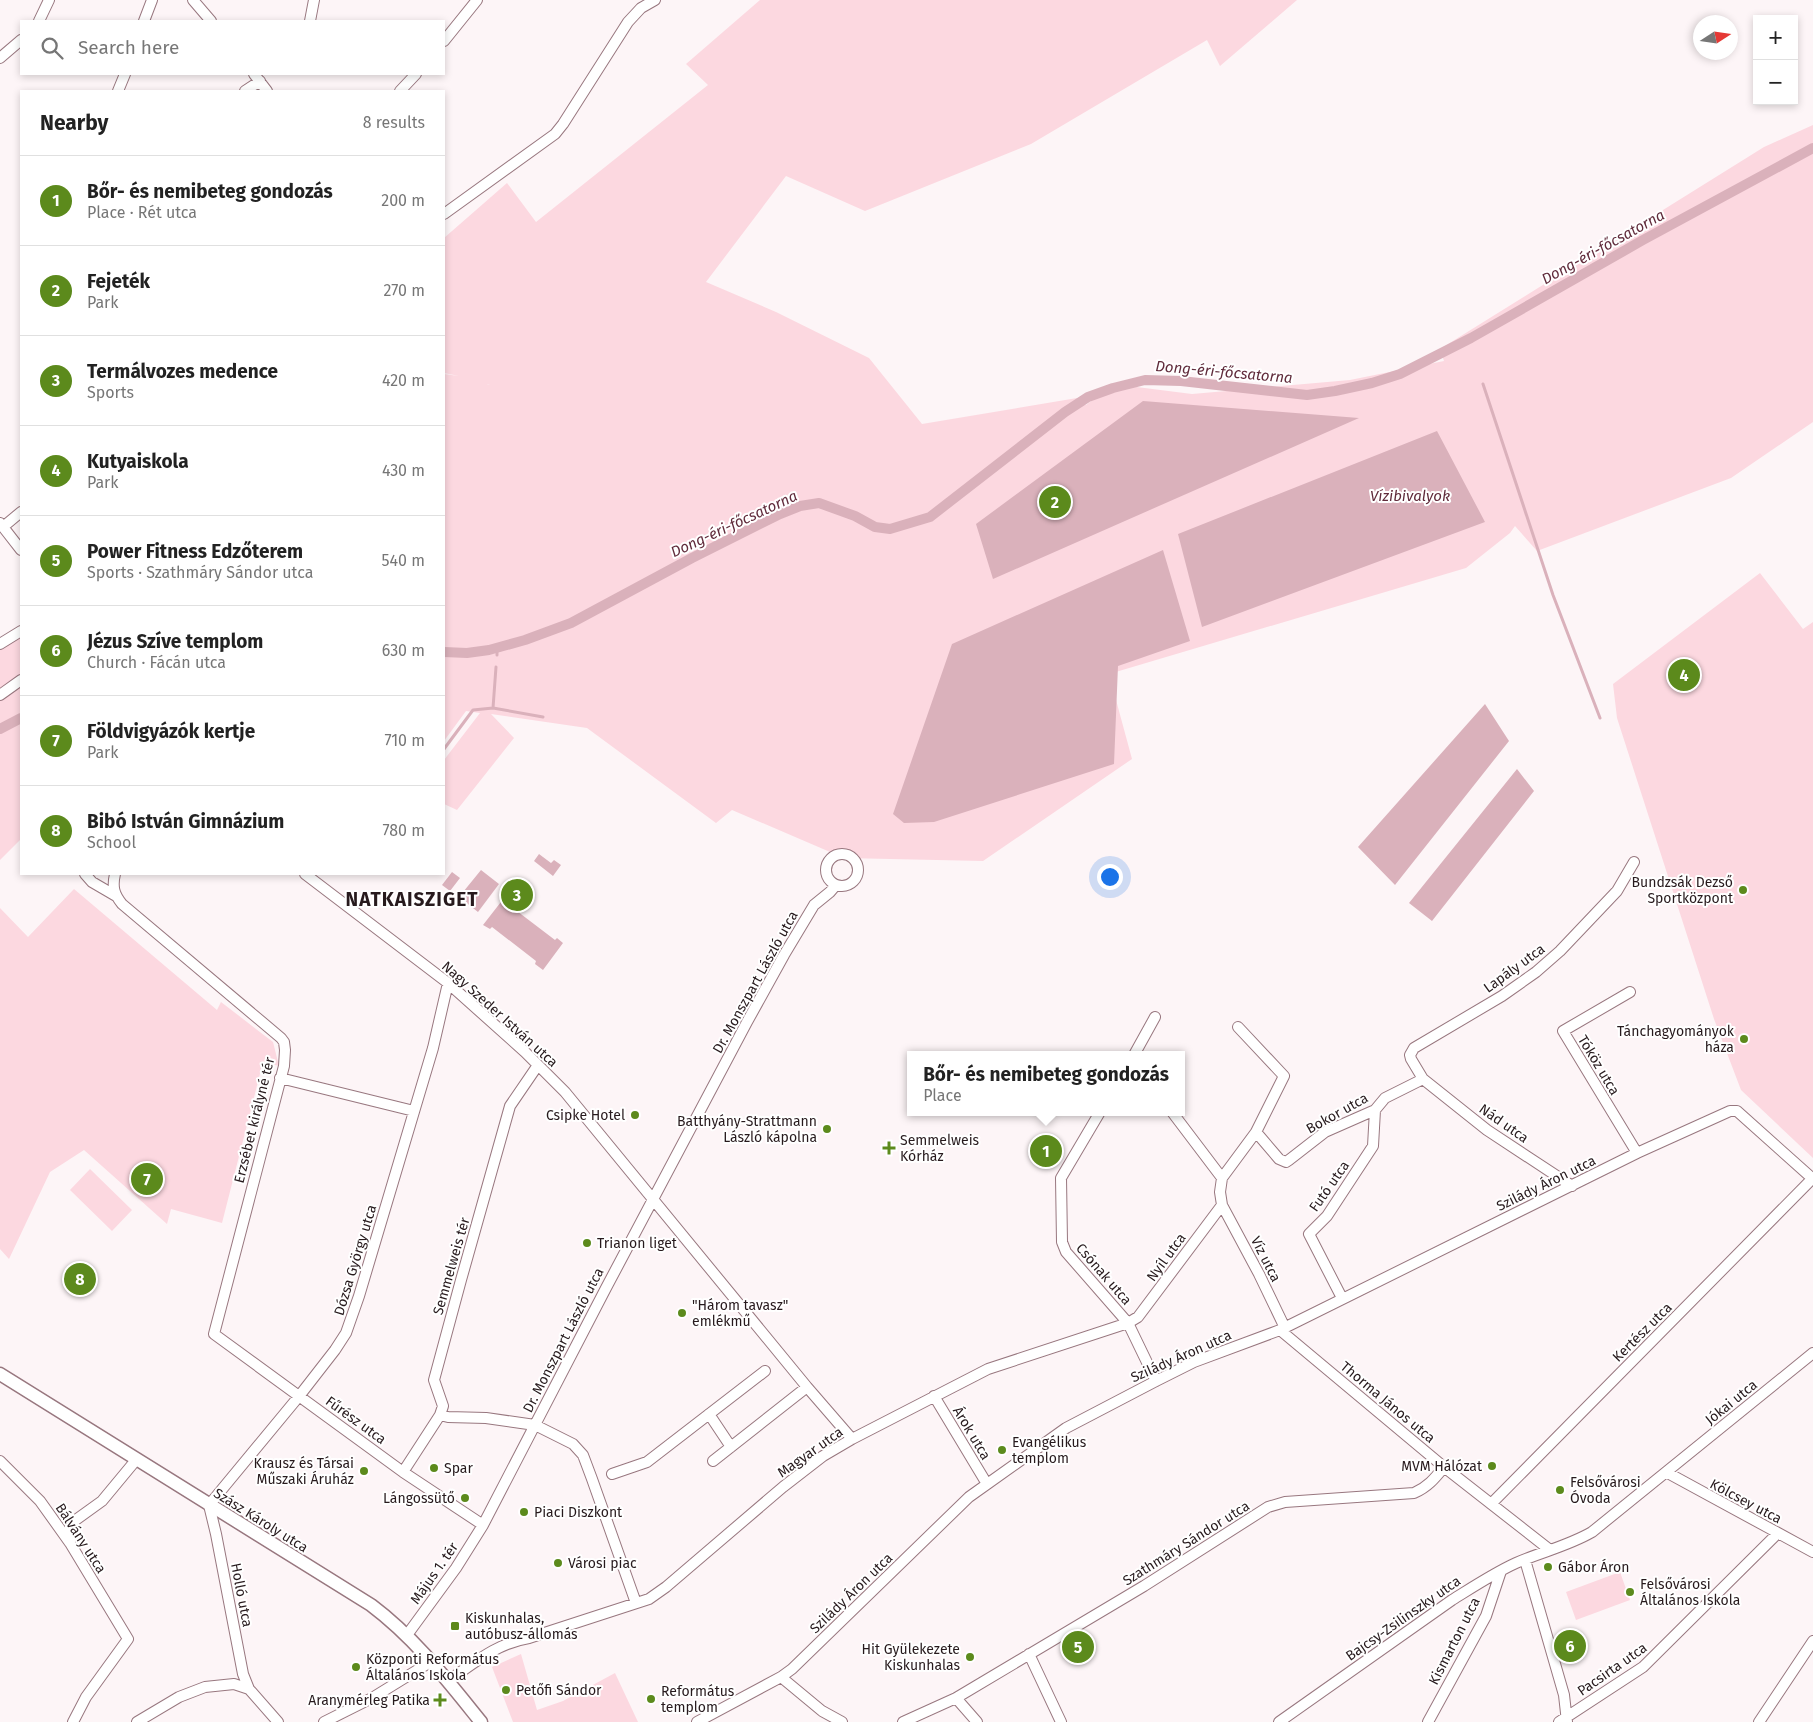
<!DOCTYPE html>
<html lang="en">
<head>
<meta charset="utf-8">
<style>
	body { margin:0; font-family:"Fira Sans",sans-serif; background:#f6f6f6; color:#222 }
	.controls { position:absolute; right:15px; top:15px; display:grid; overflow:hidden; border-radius:0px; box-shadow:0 2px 8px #0003 }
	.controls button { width:45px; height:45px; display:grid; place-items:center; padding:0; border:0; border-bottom:1px solid #e0e0e0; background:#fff; color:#222; font:25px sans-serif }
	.compass { position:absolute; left:1693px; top:15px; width:45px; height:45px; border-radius:50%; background:#fff; box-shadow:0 2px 8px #0003; rotate:78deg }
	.you { position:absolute; left:1109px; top:876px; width:18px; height:18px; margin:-12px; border:4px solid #fff; border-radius:50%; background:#1a73e8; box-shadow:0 0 0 8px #1a73e833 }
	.badge { display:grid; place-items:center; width:32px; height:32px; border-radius:50%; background:#5c8a1c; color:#fff; font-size:16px; font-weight:700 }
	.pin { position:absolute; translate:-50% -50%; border:2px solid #fff; box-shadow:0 1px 5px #0006 }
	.popup { position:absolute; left:907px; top:1051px; width:278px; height:65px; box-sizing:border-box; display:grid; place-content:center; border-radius:0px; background:#fff; filter:drop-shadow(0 1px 4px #0005); font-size:16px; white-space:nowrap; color:#767676 }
	.popup b { font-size:19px; color:#222 }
	.popup::after { content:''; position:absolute; left:50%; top:100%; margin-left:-10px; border:10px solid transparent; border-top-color:#fff }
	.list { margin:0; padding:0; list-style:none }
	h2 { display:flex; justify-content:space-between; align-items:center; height:65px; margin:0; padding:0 20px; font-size:21px }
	h2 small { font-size:16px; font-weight:400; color:#767676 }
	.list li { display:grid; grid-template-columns:32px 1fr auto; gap:15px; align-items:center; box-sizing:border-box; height:90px; padding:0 20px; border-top:1px solid #e0e0e0 }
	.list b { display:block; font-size:19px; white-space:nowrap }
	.list p { margin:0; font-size:16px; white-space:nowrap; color:#767676 }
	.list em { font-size:16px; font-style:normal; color:#767676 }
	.icon { flex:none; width:28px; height:28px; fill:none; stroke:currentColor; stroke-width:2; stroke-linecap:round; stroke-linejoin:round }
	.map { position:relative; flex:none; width:1813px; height:1722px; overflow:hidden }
	.search { position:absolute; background:#fff; box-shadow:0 2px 8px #0003; left:20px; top:20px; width:425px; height:55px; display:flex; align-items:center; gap:12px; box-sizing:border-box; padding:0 18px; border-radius:0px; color:#767676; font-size:19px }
	.panel { position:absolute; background:#fff; box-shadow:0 2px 8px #0003; left:20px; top:90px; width:425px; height:785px; border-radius:0px }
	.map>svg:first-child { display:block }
	.green { fill:#fcd8e0 }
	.water { fill:#dab1bb }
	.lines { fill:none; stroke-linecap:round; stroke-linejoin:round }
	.stream { stroke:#dab1bb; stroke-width:3 }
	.canal { stroke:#dab1bb; stroke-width:10 }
	.minor-casing { stroke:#98777f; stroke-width:12 }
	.major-casing { stroke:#98777f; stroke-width:15 }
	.minor { stroke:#fff; stroke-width:10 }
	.major { stroke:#fff; stroke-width:12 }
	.poi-dot { fill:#5c8a1c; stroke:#fff; stroke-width:2 }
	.labels { text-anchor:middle; stroke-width:4; stroke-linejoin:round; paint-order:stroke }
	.poi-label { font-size:14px; fill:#271a1d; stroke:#fff; text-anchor:start }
	.street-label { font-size:14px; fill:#271a1d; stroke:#fff }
	.water-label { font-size:15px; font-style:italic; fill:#602b3b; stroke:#fff }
	.district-label { font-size:19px; font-weight:bold; letter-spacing:1px; fill:#271a1d; stroke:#fff }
</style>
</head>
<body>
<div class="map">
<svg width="1813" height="1722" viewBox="0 0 1813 1722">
	<rect width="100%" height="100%" fill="#fdf5f7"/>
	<!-- green -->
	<path class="green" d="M760,0H1297L1220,66L1207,40L1031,144L865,211L786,176L706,282L776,312L869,358L922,424L1077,398L1086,405L1113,384L1192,394L1350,380L1444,361L1440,349L1764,147L1813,125V422L1731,478L1537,551L1515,526L1510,533L1466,568L1109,674L1132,759L983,861L844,858L732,810L716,823L587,728L491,714L514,738L457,810L444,804V760L480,713L466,711L444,741V374L459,376L490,385L459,376L444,373V238L507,183L536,222L708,85L686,64Z
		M1760,573L1803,629L1813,622V1158L1741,1090L1714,1019L1617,718L1613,684Z
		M21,634V839L0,860V650Z
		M74,889L217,1010L221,1002L273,1042L279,1066L263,1062L222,1223L171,1209L167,1224L84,1150L50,1172L9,1259L0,1249V908L28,937Z
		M90,1169L132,1210L112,1231L70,1190Z
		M1620,1572L1630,1600L1576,1620L1566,1592Z
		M521,1654L537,1710L563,1701L615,1673L638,1722H513L492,1667Z"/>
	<!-- water -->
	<path class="water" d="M1143,401L1359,418L993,579L976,524Z
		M1437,431L1485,522L1202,627L1178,534Z
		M1163,550L1190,641L1118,666L1114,764L934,822L904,823L893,814L952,644Z
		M1485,704L1509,741L1395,885L1358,847Z
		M1517,769L1534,791L1432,921L1409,903Z
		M539,854L551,863L554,860L561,865L553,876L534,861Z
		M481,870L499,884L478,912L459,897Z
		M452,872L460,878L450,891L442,885Z
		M504,898L510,903L509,905L555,940L557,938L563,943L543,970L535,964L536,961L492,927L490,929L483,925Z"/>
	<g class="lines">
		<!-- stream -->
		<path class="stream" d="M1483,384L1553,595L1600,718
			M497,655V648
			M493,708L543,717
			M444,749L473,710L493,708L496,667"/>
		<!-- canal -->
		<path class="canal" d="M444,652L467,653L489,650L525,640L571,623L692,558L780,514L800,506L819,503L855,516L875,527L890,529L930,517L1065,412L1088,397L1113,388L1145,380L1181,381L1307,395L1335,391L1372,383L1400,374L1471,338L1643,240L1813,148
			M0,729L21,718"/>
		<!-- minor casing -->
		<g class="minor-casing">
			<path id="minor" d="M193,0L211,21
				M39,21L49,0
				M144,21L152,0
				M310,21L314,0
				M444,41L477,0
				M0,58L21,40
				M254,74L267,91
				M118,91L125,74
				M245,91L260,81
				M400,91L416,74
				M444,214L555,134L563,124L628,22L641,8L655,0
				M0,523L21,550
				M3,527L21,512
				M0,644L21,631
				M0,695L21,680
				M826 870a16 16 0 1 1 32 0a16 16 0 1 1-32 0Z
				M85,874L92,882L116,896
				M115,874C112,887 114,894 122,904L281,1038L284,1042L285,1050L284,1066L214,1334L403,1472L483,1525
				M305,874L448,983L525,1052L565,1092L807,1387L852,1439
				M1630,992L1563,1031L1637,1153
				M1238,1027L1284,1076L1256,1132L1279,1159L1286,1162L1289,1160L1325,1132L1375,1110L1385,1098L1423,1079
				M1134,1055L1155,1017
				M280,1078L414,1111
				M1100,1112L1061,1178L1062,1242L1066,1252L1128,1323L1156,1381
				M1172,1112L1222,1178
				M1256,1132L1222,1178L1220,1192L1222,1205L1259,1274L1285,1328
				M1572,1186L1487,1130L1423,1079L1411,1059L1410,1055L1414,1048L1502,996L1536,972L1560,951L1617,891L1634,862
				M1342,1298L1309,1234L1327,1216L1373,1146L1375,1110
				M1280,1330L1444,1467L1550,1550
				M934,1396L987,1484
				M709,1414L731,1447
				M440,1415L448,1417L486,1418L535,1425L573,1444L583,1455L592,1479L636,1603
				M0,1461L40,1501L70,1543L128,1639L86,1697L73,1722
				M713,1461L807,1387
				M403,1472L440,1415L443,1406L434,1380L461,1280L510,1106L538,1065
				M1666,1472L1813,1552
				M612,1474L647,1462L765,1371
				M1491,1504L1812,1179
				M70,1543V1524L102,1501L136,1460
				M1525,1560L1564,1695L1567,1722
				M407,1635L456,1568L483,1525L606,1288L747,1022L784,955L814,905L830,892L836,885
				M1029,1654L1061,1722
				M781,1677L822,1711L842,1722
				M448,1681C474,1663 497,1643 529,1638L649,1599L666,1587L783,1487L823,1456L852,1439L988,1369L1128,1323L1138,1317L1222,1205
				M249,1689L243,1674L216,1534L209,1505L300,1395L335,1350L346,1333L359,1296L433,1048L448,983
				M956,1698L977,1722
				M137,1722L179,1697L205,1687L234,1684L249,1689L278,1722
				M324,1722L372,1698L432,1661
				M697,1722L781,1677L792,1669L969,1497L1066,1428L1156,1381L1194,1362L1280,1330L1637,1153L1730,1111H1737L1813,1179
				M903,1722L956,1698L1144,1586L1268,1507L1285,1502L1414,1493C1428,1487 1435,1478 1444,1467
				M1279,1722L1452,1600C1473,1587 1494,1573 1516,1563C1541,1552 1568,1546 1592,1532L1813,1353
				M1428,1722L1486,1616L1501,1571
				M1559,1722L1643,1667L1778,1533
				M1759,1722L1813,1641"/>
		</g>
		<!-- major casing -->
		<g class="major-casing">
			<path id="major" d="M0,1374L371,1605C415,1638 447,1680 481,1722"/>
		</g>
		<!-- minor -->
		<use href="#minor" class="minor"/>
		<!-- major -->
		<use href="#major" class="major"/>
	</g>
	<!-- markers -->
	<g class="poi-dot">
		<circle cx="1743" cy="890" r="5"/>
		<circle cx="1744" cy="1039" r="5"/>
		<circle cx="635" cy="1115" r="5"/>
		<circle cx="827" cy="1129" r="5"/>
		<path d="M886.5 1140.5h5v5h5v5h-5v5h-5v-5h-5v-5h5z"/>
		<circle cx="587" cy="1243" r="5"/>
		<circle cx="682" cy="1313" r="5"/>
		<circle cx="1002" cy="1450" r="5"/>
		<circle cx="1492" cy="1466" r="5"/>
		<circle cx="434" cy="1468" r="5"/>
		<circle cx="364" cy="1471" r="5"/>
		<circle cx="1560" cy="1490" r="5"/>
		<circle cx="465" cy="1498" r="5"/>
		<circle cx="524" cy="1512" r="5"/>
		<circle cx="558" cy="1563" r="5"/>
		<circle cx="1548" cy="1567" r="5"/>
		<circle cx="1630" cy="1592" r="5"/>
		<rect x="450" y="1621" width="10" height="10" rx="2.5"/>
		<circle cx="970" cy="1657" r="5"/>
		<circle cx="356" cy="1667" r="5"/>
		<circle cx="506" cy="1690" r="5"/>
		<circle cx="651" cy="1699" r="5"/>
		<path d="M437.5 1692.5h5v5h5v5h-5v5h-5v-5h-5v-5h5z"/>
	</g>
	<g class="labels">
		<!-- poi labels -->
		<g class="poi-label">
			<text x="1733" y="887" text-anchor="end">Bundzsák Dezső<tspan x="1733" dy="16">Sportközpont</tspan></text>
			<text x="1734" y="1036" text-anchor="end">Tánchagyományok<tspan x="1734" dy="16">háza</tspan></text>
			<text x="625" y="1120" text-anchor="end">Csipke Hotel</text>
			<text x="817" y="1126" text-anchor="end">Batthyány-Strattmann<tspan x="817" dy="16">László kápolna</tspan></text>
			<text x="900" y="1145">Semmelweis<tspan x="900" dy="16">Kórház</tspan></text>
			<text x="597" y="1248">Trianon liget</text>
			<text x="692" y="1310">"Három tavasz"<tspan x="692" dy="16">emlékmű</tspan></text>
			<text x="1012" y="1447">Evangélikus<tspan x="1012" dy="16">templom</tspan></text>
			<text x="354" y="1468" text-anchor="end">Krausz és Társai<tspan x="354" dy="16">Műszaki Áruház</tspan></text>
			<text x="1482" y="1471" text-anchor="end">MVM Hálózat</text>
			<text x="444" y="1473">Spar</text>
			<text x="1570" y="1487">Felsővárosi<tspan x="1570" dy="16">Óvoda</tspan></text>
			<text x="455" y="1503" text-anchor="end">Lángossütő</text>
			<text x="534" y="1517">Piaci Diszkont</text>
			<text x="568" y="1568">Városi piac</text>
			<text x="1558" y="1572">Gábor Áron</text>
			<text x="1640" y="1589">Felsővárosi<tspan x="1640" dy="16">Általános Iskola</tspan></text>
			<text x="465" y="1623">Kiskunhalas,<tspan x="465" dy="16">autóbusz-állomás</tspan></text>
			<text x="960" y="1654" text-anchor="end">Hit Gyülekezete<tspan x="960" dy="16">Kiskunhalas</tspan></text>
			<text x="366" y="1664">Központi Református<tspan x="366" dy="16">Általános Iskola</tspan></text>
			<text x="516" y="1695">Petőfi Sándor</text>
			<text x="661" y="1696">Református<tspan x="661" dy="16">templom</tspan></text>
			<text x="430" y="1705" text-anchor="end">Aranymérleg Patika</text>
		</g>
		<!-- street labels -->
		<g class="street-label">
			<text transform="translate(1514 968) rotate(-36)" y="5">Lapály utca</text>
			<text transform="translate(755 982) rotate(-61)" y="5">Dr. Monszpart László utca</text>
			<text transform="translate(500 1014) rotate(42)" y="5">Nagy Szeder István utca</text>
			<text transform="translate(1599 1065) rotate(59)" y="5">Tóköz utca</text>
			<text transform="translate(1337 1113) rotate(-29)" y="5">Bokor utca</text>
			<text transform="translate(254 1120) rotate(-76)" y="5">Erzsébet királyné tér</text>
			<text transform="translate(1504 1123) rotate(35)" y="5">Nád utca</text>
			<text transform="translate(1546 1183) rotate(-26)" y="5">Szilády Áron utca</text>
			<text transform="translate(1329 1186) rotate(-55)" y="5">Futó utca</text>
			<text transform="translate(1166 1257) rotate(-54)" y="5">Nyíl utca</text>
			<text transform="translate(1266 1259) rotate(63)" y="5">Víz utca</text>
			<text transform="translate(355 1260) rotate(-73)" y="5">Dózsa György utca</text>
			<text transform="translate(451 1266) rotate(-74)" y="5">Semmelweis tér</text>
			<text transform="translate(1104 1274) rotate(49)" y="5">Csónak utca</text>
			<text transform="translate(1642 1332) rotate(-45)" y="5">Kertész utca</text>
			<text transform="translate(563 1340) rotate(-63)" y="5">Dr. Monszpart László utca</text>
			<text transform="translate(1181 1356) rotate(-24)" y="5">Szilády Áron utca</text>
			<text transform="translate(1388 1402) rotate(40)" y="5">Thorma János utca</text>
			<text transform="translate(1731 1402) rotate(-39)" y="5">Jókai utca</text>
			<text transform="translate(356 1420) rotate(36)" y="5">Fűrész utca</text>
			<text transform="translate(972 1433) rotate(59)" y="5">Árok utca</text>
			<text transform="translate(810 1452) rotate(-35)" y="5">Magyar utca</text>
			<text transform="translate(1746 1501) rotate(28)" y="5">Kölcsey utca</text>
			<text transform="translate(261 1520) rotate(32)" y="5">Szász Károly utca</text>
			<text transform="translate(81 1538) rotate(57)" y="5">Bálvány utca</text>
			<text transform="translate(1186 1543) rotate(-32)" y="5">Szathmáry Sándor utca</text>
			<text transform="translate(434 1573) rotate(-55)" y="5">Május 1. tér</text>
			<text transform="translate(851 1593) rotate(-44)" y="5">Szilády Áron utca</text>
			<text transform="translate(242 1595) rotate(79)" y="5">Holló utca</text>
			<text transform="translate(1403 1618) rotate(-35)" y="5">Bajcsy-Zsilinszky utca</text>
			<text transform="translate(1454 1641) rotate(-63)" y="5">Kismarton utca</text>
			<text transform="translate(1612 1669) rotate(-35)" y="5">Pacsirta utca</text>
		</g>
		<!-- water labels -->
		<g class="water-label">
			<text transform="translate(1603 247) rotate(-29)" y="5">Dong-éri-főcsatorna</text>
			<text transform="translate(1224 372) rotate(5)" y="5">Dong-éri-főcsatorna</text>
			<text x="1410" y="501">Vízibivalyok</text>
			<text transform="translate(734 524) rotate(-25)" y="5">Dong-éri-főcsatorna</text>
		</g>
		<!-- district labels -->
		<g class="district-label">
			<text x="412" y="906">NATKAISZIGET</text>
		</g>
	</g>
</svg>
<div class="controls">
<button>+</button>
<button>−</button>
</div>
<svg class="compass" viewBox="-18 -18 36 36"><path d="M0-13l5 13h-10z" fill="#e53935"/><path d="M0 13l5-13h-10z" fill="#767676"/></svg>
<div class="you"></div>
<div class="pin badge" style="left:1046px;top:1151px">1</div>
<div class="popup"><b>Bőr- és nemibeteg gondozás</b>Place</div>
<div class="pin badge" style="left:1055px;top:502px">2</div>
<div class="pin badge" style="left:517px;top:895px">3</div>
<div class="pin badge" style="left:1684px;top:675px">4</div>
<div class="pin badge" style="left:1078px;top:1647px">5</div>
<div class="pin badge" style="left:1570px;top:1646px">6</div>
<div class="pin badge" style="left:147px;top:1179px">7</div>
<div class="pin badge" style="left:80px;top:1279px">8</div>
<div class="search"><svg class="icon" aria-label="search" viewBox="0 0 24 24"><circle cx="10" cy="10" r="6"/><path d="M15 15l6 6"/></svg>Search here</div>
<section class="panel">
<h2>Nearby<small>8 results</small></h2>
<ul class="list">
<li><span class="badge">1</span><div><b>Bőr- és nemibeteg gondozás</b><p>Place · Rét utca</p></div><em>200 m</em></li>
<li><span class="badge">2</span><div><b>Fejeték</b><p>Park</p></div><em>270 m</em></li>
<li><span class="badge">3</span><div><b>Termálvozes medence</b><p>Sports</p></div><em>420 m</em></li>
<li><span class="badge">4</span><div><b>Kutyaiskola</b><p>Park</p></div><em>430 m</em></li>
<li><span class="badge">5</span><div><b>Power Fitness Edzőterem</b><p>Sports · Szathmáry Sándor utca</p></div><em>540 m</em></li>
<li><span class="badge">6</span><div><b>Jézus Szíve templom</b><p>Church · Fácán utca</p></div><em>630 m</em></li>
<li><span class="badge">7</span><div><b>Földvigyázók kertje</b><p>Park</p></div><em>710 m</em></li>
<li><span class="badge">8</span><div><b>Bibó István Gimnázium</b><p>School</p></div><em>780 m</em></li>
</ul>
</section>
</div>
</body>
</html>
